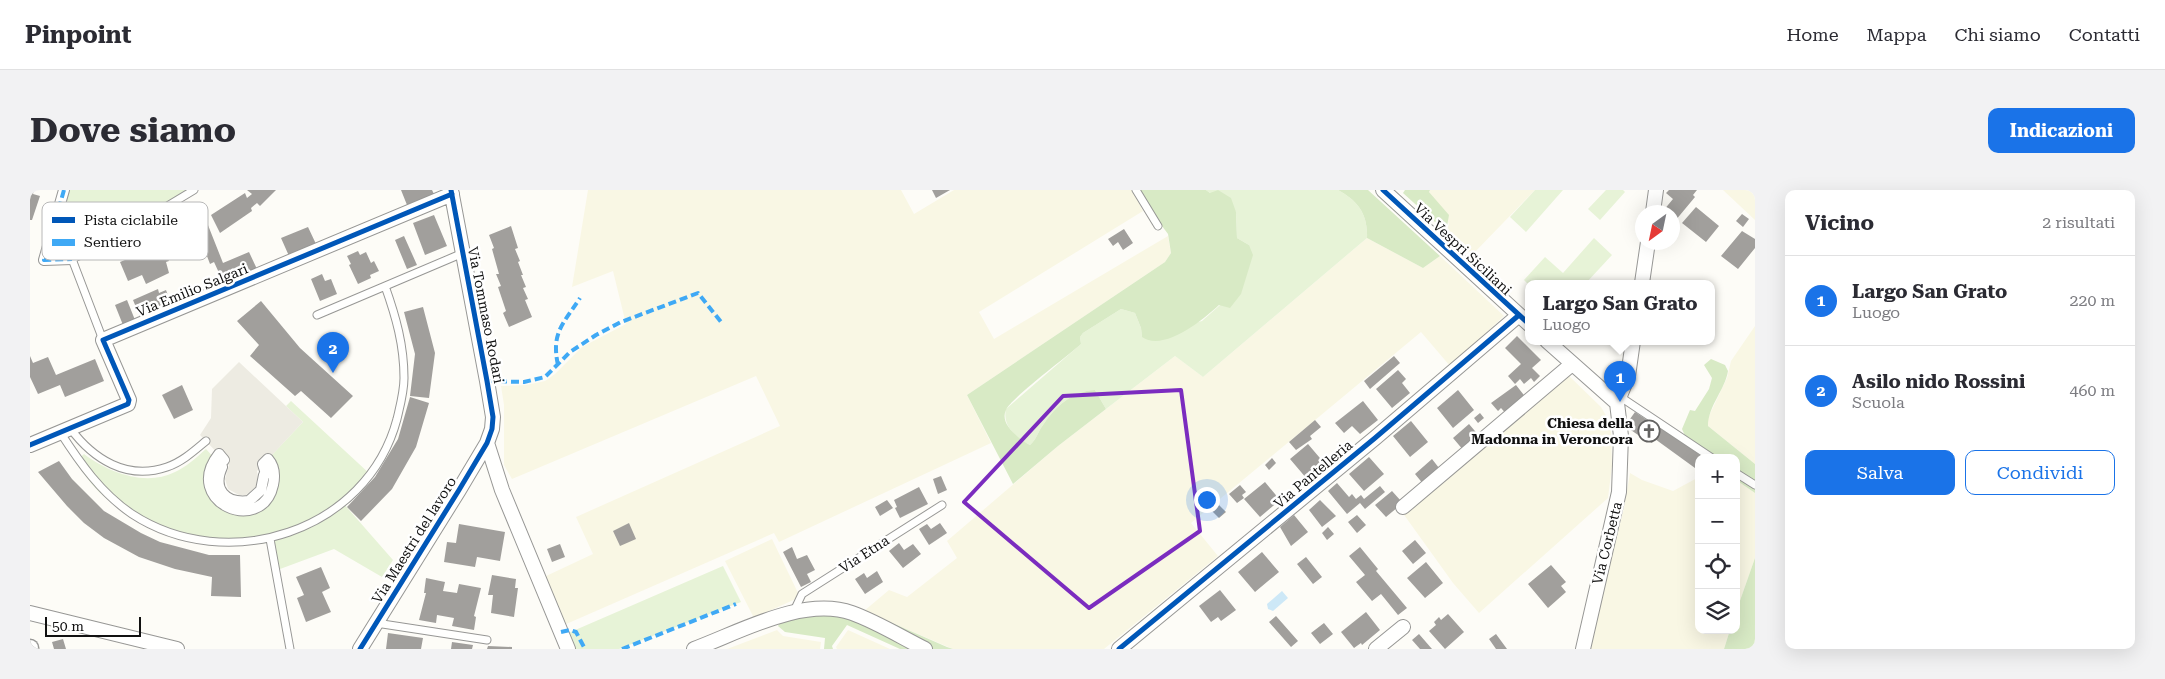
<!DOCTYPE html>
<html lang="it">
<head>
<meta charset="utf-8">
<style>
	body { margin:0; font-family:"Roboto Serif",serif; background:#f2f2f3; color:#2b2b33 }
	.controls { position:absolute; right:15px; bottom:15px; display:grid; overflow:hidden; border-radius:10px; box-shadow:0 5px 20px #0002 }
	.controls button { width:45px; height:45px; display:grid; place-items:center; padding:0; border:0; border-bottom:1px solid #e1e1e2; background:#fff; color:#2b2b33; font:25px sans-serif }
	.compass { position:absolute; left:1605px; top:15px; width:45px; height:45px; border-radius:50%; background:#fff; box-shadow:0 5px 20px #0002; rotate:213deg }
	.scale { position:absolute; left:15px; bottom:12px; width:96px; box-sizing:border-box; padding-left:5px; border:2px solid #111; border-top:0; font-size:14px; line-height:18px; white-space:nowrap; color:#111; -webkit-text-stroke:4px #fff; paint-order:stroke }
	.you { position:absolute; left:1176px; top:309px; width:18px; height:18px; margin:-12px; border:4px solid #fff; border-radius:50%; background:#1a73e8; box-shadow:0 0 0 8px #1a73e833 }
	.badge { display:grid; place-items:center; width:32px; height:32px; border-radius:50%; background:#1a73e8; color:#fff; font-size:16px; font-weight:700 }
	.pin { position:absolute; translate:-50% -41px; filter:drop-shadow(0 1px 2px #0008) }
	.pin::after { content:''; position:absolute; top:26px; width:18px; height:15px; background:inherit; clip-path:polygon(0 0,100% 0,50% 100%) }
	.popup { position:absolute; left:1495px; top:90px; width:190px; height:65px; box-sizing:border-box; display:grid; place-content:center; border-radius:10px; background:#fff; filter:drop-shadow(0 1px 4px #0005); font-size:16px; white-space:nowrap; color:#7c7c81 }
	.popup b { font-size:19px; color:#2b2b33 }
	.popup::after { content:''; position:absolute; left:50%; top:100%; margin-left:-10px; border:10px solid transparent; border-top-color:#fff }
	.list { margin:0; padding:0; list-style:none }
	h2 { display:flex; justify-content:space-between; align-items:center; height:65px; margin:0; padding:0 20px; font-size:21px }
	h2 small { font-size:16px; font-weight:400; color:#7c7c81 }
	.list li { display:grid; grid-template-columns:32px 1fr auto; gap:15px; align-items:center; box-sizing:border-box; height:90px; padding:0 20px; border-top:1px solid #e1e1e2 }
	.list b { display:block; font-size:19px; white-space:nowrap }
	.list p { margin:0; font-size:16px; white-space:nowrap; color:#7c7c81 }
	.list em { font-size:16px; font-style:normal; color:#7c7c81 }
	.actions { display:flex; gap:10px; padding:15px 20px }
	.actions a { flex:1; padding:11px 0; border:1px solid #1a73e8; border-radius:10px; text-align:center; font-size:18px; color:#1a73e8 }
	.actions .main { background:#1a73e8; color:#fff }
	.icon { flex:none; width:28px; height:28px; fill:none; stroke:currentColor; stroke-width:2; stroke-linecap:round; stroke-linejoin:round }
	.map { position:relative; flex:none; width:1725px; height:459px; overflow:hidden; border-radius:10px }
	header { display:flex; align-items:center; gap:30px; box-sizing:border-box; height:70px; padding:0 25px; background:#fff; border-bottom:1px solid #e1e1e2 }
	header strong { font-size:24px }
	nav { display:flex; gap:28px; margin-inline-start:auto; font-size:18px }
	.intro { display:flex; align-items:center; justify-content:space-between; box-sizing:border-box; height:120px; padding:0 30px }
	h1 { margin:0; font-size:35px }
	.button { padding:12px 22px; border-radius:10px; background:#1a73e8; color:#fff; font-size:18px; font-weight:700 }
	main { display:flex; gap:30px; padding:0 30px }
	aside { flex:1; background:#fff; border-radius:10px; box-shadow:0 5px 20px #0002 }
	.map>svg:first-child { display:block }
	.farmland { fill:#f9f7e4 }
	.green { fill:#e7f3d7 }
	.forest { fill:#d8eac5 }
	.plaza { fill:#edebe2 }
	.water { fill:#cde8f7 }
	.building { fill:#a19f9c }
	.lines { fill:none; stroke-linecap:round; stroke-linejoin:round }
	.service-casing { stroke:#979795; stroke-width:9 }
	.pedestrian-casing { stroke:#979795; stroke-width:12 }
	.minor-casing { stroke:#979795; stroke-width:16 }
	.tertiary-casing { stroke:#979795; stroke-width:19 }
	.service { stroke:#fffffe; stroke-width:7 }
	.pedestrian { stroke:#fffffe; stroke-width:10 }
	.minor { stroke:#fffffe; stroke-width:14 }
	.tertiary { stroke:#fffffe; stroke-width:16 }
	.quiet { stroke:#3fa9f5; stroke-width:4; stroke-dasharray:8 4; stroke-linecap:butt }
	.cycleway-casing { stroke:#fff; stroke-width:8 }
	.cycleway { stroke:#0057b8; stroke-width:5 }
	.marked { fill:none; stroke:#7b2cbf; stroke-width:4; stroke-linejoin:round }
	.labels { text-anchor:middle; stroke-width:5; stroke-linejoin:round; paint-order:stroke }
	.street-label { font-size:14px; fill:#111; stroke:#fff }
	.poi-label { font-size:14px; font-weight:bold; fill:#111; stroke:#fff; text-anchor:end }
	.key { fill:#fff; stroke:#b8b8b8; stroke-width:1 }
	.key-label { font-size:14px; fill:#111 }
</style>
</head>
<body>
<header>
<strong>Pinpoint</strong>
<nav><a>Home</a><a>Mappa</a><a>Chi siamo</a><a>Contatti</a></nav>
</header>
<div class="intro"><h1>Dove siamo</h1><a class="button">Indicazioni</a></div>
<main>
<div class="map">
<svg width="1725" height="459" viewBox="0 0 1725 459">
	<rect width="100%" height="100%" fill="#fdfcf7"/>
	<!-- farmland -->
	<path class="farmland" d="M558,0H871L884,24L924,0H1102L1113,21L949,122L964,149L1138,46L1141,63L1135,72L937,205L961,253L749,352L744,343L534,435L514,387L563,364L546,327L750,236L726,186L482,289L474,275V215L471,196L496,195L515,191L525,184L552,157L596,134L583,81L542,97Z
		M1400,0H1505L1442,65L1416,42L1419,34L1399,2Z
		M1693,0H1725V30Z
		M1337,48L1393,78L1410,66L1474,126L1420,176L1391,142L1161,333L1188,366L1074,459H923L834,421L859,400L877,407L927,368L917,351L1028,256L1145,166L1173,187Z
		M1725,136V274L1678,236V228L1697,188L1701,171Z
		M1536,183L1571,217L1578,229L1581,242L1582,276L1578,308L1449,423L1423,393L1372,322Z
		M1600,283L1612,290L1643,301L1669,287V440H1700L1694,459H1561L1562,446L1594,318Z
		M1706,290L1725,303V368L1706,422Z
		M742,349L770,407L724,428L695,371Z
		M747,440L753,446L791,452L790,459H697Z
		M818,440L860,459H807L806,457Z"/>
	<!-- green -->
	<path class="green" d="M34,0H164L42,69L14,70Z
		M1176,0H1308C1328,11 1338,24 1337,48L1173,187L1145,166L1076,219L1065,200C1042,201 1025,217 1013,235C1007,243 1008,247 1000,255C986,248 972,236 976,219L1051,154L1050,147L1053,143L1091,119L1105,123L1111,138L1112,147L1172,131L1190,115L1219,55L1207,48L1206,22Z
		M1505,0H1533L1496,42L1480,27Z
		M1576,0H1593L1595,2L1570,30L1558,19Z
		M1564,48L1582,65L1556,93H1499V95L1494,90L1515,67L1533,83Z
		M261,211L341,285L313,313L363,370L352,387L304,359L242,382L237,353C176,362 115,344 69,302C60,293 53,282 45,272L54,264C78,282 115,297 145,282C156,277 166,268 176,259L185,269L179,285L217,321L241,301L238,269L273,232L256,216Z
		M693,376L711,412L589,459H542L536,444Z"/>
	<!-- forest -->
	<path class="forest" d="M1109,0H1176L1180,3L1188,0L1201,8L1206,22L1207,48L1219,55L1223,65L1211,104L1200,118L1189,115C1173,130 1134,162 1112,147L1111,138L1105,123L1091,119L1053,143L1050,147L1051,154C1038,166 981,208 976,220C969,234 989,249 1000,255C1008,247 1007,243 1013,235C1025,217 1042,201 1065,200L1076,219L1028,256L983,294L937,205L1135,72L1141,63L1138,44L1114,12Z
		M1308,0H1338L1410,66L1393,78L1337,48C1338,24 1328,11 1308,0Z
		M1375,0H1400L1399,2L1419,25L1416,42L1373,3Z
		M1681,169L1695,175L1698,181C1695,200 1678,216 1678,236L1725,274V303L1706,290V268H1672L1656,248L1652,239L1660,220L1665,221L1679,199L1682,188L1674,175Z
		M1725,368V459H1694L1700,440H1706V422Z
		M828,418L917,457L923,459H894L821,423Z
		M758,425L820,426L886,459H870L817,435L802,456L803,459H794L795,448L755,442L748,436L751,430Z"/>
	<!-- plaza -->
	<path class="plaza" d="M209,172L273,232L227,281L228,289L227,296L216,305H209L198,299L195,289L199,275L170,245L181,228L182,199Z"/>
	<!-- water -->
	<path class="water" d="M1252,401L1258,408L1243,421L1238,419L1237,414Z"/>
	<!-- building -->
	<path class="building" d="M0,0H4L3,4L10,6L2,30H0Z
		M217,0H246L230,16L227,13L221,18L222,21L190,43L181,25L215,3L217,8L222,4Z
		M371,0H402L404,4L377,15Z
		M902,0H920L906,8Z
		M1639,0H1667L1663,5L1665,7L1645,31L1642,29V22L1633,21L1643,9L1636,3Z
		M1666,17L1689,36L1676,52L1652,33Z
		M1712,24L1719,29L1713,37L1706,31Z
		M174,25L193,73L219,62L227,79L202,89L199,84L196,85L195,83L190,85L184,72L180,74L163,29Z
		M404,25L417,56L395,65L383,33Z
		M481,36L488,58L485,59L490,71L488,72L493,85H491L496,97L493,98L498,109L495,110L502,127L479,137L473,123L476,121L468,97L471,96L466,84H469L462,59L464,58L459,45Z
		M278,37L286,54L259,66L251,48Z
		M1094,39L1103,53L1093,60L1088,52L1083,56L1078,49Z
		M1712,41L1725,49V58L1708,79L1691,66Z
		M374,46L387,75L377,79L365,50Z
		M131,55L139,71L136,72L139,83L116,94L112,85L98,91L90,72Z
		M328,61L330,65L336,62L341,73L344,71L349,81L340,85L341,88L328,94L319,75L321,74L317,66Z
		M292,84L295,91L301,89L307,104L290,111L281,89Z
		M128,99L129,103L136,100L140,111L134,114L135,117L110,127L103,110Z
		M97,110L105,130L93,135L85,115Z
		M231,111L270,158L323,206L301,228L271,201L265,206L220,166L229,155L207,131Z
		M393,117L405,163L399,208L380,206L385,164L374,122Z
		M1487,146L1511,170L1502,178L1510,186L1504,192L1501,188L1494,194L1490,189L1485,194L1478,186L1491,174L1475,158Z
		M0,166L3,173L18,167L26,185L65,169L74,191L35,207L30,195L8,204L0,187Z
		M1364,166L1370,173L1340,199L1334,191Z
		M1368,180L1376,189L1372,193L1380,203L1362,218L1346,199Z
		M152,195L163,220L144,229L132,205Z
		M1486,195L1497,209L1478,226L1471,218L1468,221L1461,213Z
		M1428,200L1444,220L1423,238L1407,218Z
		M380,207L399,213L386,257L362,299L331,331L317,317L345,287L368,249Z
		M1333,211L1348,230L1330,244L1322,236L1314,243L1305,233Z
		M1605,222L1620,232L1622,230L1674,268H1669V272L1665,278L1625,249L1622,253L1613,246L1611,247L1595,236Z
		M1450,223L1454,228L1448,233L1444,228Z
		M1285,230L1291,237L1280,246L1282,249L1266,260L1259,252Z
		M1381,231L1398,252L1380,267L1363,246Z
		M1439,234L1450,247L1434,261L1423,248Z
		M1278,254L1295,274L1277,289L1260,269Z
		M1339,267L1354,284L1334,301L1319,284Z
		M1242,268L1246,273L1239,280L1235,275Z
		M1402,269L1409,278L1394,295L1385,284Z
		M29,271L42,289L74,321L111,343L130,352L179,365H210L211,407L181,406L182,387L145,379L109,367L74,348L54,333L37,316L8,282Z
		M911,286L917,300L908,304L903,289Z
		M1235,292L1250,310L1230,327L1214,309Z
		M1307,293L1319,307L1322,304L1326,309L1331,305L1334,309L1350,296L1355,302L1335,319L1330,313L1317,324L1298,301Z
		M1210,295L1216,302L1212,305L1214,308L1207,313L1199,304Z
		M889,297L898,314L870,328L865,318L867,317L864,310Z
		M1362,301L1371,311L1366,315L1368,317L1356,327L1345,315Z
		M857,310L863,318L850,326L845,317Z
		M1290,310L1306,326L1292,337L1279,320Z
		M1189,315L1196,322L1189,328L1182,321Z
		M1264,325L1278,342L1261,356L1250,337Z
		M1327,325L1336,335L1327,343L1318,332Z
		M599,333L606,349L590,356L583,341Z
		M910,333L917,343L899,355L889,339L897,334L901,339Z
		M429,334L475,342L470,371L447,367L445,377L414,372L417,352L426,353Z
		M1298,337L1304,344L1297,350L1292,343Z
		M1385,350L1396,363L1383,374L1372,361Z
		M869,353L874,360L883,354L891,364L873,378L859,361Z
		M530,354L535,367L522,372L517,359Z
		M762,357L767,369L777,365L785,380L777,384L781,392L771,397L753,362Z
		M1330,357L1348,379L1346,381L1377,418L1368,425L1351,404L1342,411L1326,392L1335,385L1319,366Z
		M1232,362L1249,382L1225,402L1208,382Z
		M1276,367L1292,387L1283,394L1267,374Z
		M1396,372L1413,393L1395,408L1377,388Z
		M1521,375L1536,392L1531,396L1536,402L1518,418L1498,394Z
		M291,377L300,398L292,402L301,422L276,432L267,408L274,405L266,387Z
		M847,381L853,392L835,404L825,389L834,383L837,388Z
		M462,385L486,389L485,398H488L484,427L461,423L463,405H458Z
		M396,388L415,392L413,401L427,403L429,394L451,398L444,426L446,427L444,440L422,436L424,428L407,425L406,433L389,430L396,403H394Z
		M1190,400L1206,420L1191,431L1188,427L1181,432L1169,416Z
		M1336,422L1350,440L1332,455L1331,453L1324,458L1311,442Z
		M1418,424L1434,442L1415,459L1399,441L1406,435L1404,432L1409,427L1411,430Z
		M1246,426L1268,451L1261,457L1239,432Z
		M1294,433L1303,444L1290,454L1281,443Z
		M358,443L393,448L391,459H356Z
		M1389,444L1402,459H1390L1382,450Z
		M1466,444L1477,459H1466L1459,449Z
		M33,449L36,459H24L22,452Z
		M422,452L443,455L442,459H421Z
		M458,456L482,457V459H457Z"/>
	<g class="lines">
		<!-- service casing -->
		<g class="service-casing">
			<path id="service" d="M1106,0L1128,36
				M287,125L433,63
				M73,150L42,69L71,56L164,0
				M1589,206L1682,268
				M40,238C63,269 97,291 137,277C152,272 164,261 176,251
				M30,242C50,273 71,303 102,324C197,386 337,342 367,229C370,216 374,202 374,188C374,155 366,127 355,96
				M1706,283L1725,295
				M240,349L260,459
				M764,421L772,404L912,315
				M346,433L457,450"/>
		</g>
		<!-- pedestrian casing -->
		<g class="pedestrian-casing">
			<path id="pedestrian" d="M34,0L14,70L42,69
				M189,264L194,270L190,274L192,277C182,299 195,314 219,311L231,300L234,285L236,284L233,274L238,269C244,276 245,286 243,295C232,346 151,312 189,264Z"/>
		</g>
		<!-- minor casing -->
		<g class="minor-casing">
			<path id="minor" d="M1353,0L1499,134
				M1623,22L1626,0
				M1612,93L1618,52
				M1517,151L1587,213
				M457,253L472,300L538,459
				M0,255L98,214L99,210L73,150L422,4
				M1373,317L1542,174
				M0,423L147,459
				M330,459L429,300L457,253L462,239L463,227L457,191L421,0
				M664,459C710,442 773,406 822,423C847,432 871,447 895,459
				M1089,459L1345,248L1489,125
				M1346,459L1373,437
				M1553,459L1589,302L1591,246L1587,213L1598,186L1603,151"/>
		</g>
		<!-- tertiary casing -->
		<g class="tertiary-casing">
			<path id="tertiary" d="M0,458V459"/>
		</g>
		<!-- service -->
		<use href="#service" class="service"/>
		<!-- pedestrian -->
		<use href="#pedestrian" class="pedestrian"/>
		<!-- minor -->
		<use href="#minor" class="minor"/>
		<!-- tertiary -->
		<use href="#tertiary" class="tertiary"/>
		<!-- quiet -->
		<path class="quiet" d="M34,0L14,70L42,69
			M528,175C521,143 533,134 550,108
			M457,191L494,192L515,187L540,162L566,145L591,132L668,103L691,132
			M531,442L540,440L546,442L555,459
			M592,459L706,414"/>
		<!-- cycleway casing -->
		<g class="cycleway-casing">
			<path id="cycleway" d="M1353,0L1499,134
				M0,255L98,214L99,210L73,150L422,4
				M330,459L429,300L457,253L462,239L463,227L457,191L421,0
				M1089,459L1345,248L1489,125"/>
		</g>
		<!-- cycleway -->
		<use href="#cycleway" class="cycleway"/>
	</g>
	<!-- marked area -->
	<path class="marked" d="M1151,200L1170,341L1059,418L934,312L1033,206Z"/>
	<!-- icons -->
	<defs>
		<g id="church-ring" transform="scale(1.125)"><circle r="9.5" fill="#fff" stroke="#646362" stroke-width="1.5"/><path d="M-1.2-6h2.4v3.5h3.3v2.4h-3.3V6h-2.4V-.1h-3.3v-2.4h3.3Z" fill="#646362"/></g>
	</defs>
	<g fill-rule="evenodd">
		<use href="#church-ring" x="1619" y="241"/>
	</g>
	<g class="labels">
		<!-- street labels -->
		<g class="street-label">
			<text transform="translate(1433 59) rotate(43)" y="5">Via Vespri Siciliani</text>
			<text transform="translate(162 100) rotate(-22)" y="5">Via Emilio Salgari</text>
			<text transform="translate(456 125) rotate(79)" y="5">Via Tommaso Rodari</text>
			<text transform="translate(1283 284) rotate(-40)" y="5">Via Pantelleria</text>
			<text transform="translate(384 350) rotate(-58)" y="5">Via Maestri del lavoro</text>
			<text transform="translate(1577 353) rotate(-76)" y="5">Via Corbetta</text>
			<text transform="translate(834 364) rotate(-33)" y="5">Via Etna</text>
		</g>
		<!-- poi labels -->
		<g class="poi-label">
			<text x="1603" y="238">Chiesa della<tspan x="1603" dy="16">Madonna in Veroncora</tspan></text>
		</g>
	</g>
	<!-- legend -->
	<rect x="12" y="12" width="166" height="58" rx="8" class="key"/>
	<rect x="22" y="27" width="23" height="6" fill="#0057b8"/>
	<rect x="22" y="49" width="23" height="7" fill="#3fa9f5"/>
	<g class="key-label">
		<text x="54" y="35">Pista ciclabile</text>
		<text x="54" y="57">Sentiero</text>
	</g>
</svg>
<div class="controls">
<button>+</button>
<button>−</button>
<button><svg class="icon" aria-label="locate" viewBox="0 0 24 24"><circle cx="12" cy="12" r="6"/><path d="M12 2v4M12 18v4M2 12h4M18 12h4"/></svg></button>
<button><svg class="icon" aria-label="layers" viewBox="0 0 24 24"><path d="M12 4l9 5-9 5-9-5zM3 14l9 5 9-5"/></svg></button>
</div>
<svg class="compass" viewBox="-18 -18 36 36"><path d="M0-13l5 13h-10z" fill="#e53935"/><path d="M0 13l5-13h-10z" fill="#7c7c81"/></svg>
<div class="scale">50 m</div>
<div class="you"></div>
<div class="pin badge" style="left:1590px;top:212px">1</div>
<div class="popup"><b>Largo San Grato</b>Luogo</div>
<div class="pin badge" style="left:303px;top:183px">2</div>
</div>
<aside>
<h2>Vicino<small>2 risultati</small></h2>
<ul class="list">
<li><span class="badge">1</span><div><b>Largo San Grato</b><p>Luogo</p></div><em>220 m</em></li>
<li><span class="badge">2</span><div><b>Asilo nido Rossini</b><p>Scuola</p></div><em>460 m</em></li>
</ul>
<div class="actions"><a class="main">Salva</a><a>Condividi</a></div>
</aside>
</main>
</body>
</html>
